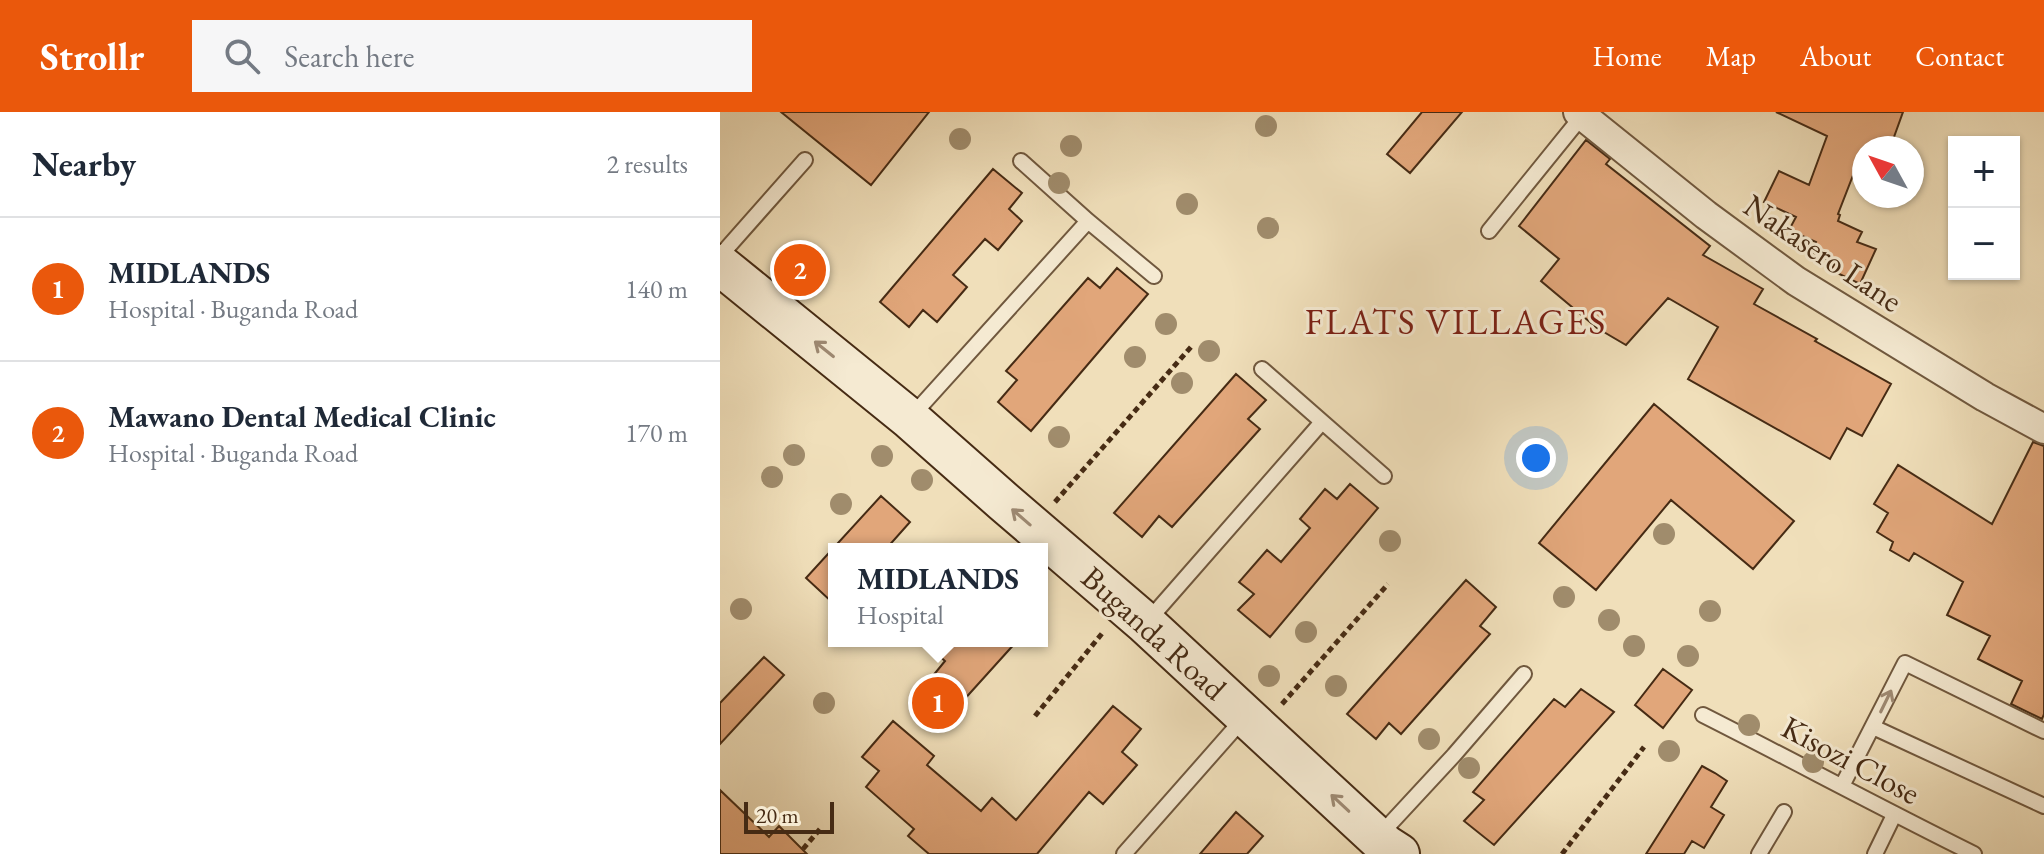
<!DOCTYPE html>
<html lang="en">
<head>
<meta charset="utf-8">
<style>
	body { margin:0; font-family:"EB Garamond",serif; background:#f6f6f7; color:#1f2937 }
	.controls { position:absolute; right:24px; top:24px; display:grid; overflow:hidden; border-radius:0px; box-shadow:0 2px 6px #0004 }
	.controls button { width:72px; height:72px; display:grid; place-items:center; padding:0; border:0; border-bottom:2px solid #e0e1e3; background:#fff; color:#1f2937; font:40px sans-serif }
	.compass { position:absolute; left:1132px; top:24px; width:72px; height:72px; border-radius:50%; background:#fff; box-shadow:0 2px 6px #0004; rotate:310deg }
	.scale { position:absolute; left:24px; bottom:20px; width:90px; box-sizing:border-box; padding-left:8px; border:4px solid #462b14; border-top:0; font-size:22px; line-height:28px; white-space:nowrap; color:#462b14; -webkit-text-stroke:6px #f5ead2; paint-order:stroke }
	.you { position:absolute; left:816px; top:346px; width:28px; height:28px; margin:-20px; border:6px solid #fff; border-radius:50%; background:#1a73e8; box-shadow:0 0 0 12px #1a73e833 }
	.badge { display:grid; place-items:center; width:52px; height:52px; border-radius:50%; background:#ea580c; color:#fff; font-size:26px; font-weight:700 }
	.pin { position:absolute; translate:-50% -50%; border:4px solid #fff; box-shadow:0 2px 8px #0006 }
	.popup { position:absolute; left:108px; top:431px; width:220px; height:104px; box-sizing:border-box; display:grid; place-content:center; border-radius:0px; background:#fff; filter:drop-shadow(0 2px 6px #0005); font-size:26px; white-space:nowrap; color:#747a83 }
	.popup b { font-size:30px; color:#1f2937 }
	.popup::after { content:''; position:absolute; left:50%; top:100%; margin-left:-16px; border:16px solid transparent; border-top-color:#fff }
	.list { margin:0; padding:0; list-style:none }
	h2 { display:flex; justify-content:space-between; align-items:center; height:104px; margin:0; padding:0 32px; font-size:34px }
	h2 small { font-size:26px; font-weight:400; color:#747a83 }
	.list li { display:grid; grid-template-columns:52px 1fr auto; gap:24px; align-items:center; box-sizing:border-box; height:144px; padding:0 32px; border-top:2px solid #e0e1e3 }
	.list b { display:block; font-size:30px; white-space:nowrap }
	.list p { margin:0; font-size:26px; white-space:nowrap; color:#747a83 }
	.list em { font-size:26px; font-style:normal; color:#747a83 }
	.icon { flex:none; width:44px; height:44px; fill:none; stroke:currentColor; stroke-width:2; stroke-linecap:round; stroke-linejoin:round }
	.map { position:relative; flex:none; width:1324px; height:742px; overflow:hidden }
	header { display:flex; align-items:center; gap:48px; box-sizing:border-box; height:112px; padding:0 40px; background:#ea580c; color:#fff }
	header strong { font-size:38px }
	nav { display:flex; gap:44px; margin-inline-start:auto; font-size:28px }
	.search { width:560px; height:72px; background:#f6f6f7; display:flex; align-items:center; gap:20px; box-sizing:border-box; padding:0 28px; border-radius:0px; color:#747a83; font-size:30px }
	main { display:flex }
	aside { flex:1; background:#fff }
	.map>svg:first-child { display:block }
	.building { fill:#e1a67a; stroke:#462b14; stroke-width:2 }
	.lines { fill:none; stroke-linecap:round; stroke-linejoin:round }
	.lane-casing { stroke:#70583e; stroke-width:18 }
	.street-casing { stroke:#70583e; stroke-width:32 }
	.secondary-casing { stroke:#462b14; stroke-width:44 }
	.path { stroke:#462b14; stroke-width:5; stroke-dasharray:6 4; stroke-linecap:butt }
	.lane { stroke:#f5ead2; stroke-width:14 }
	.street { stroke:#f5ead2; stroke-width:28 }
	.secondary { stroke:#f5ead2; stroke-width:40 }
	.tree { fill:#a08c6c }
	.oneway { stroke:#9e8a73 }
	.labels { text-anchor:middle; stroke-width:6; stroke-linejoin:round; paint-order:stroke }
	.street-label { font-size:32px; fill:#462b14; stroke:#f5ead2 }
	.quarter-label { font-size:36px; letter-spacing:2px; fill:#7a1f14; stroke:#f5ead2 }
</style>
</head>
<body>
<header>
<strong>Strollr</strong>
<div class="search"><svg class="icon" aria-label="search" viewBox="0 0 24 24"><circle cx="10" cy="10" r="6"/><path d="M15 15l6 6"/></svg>Search here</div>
<nav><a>Home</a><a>Map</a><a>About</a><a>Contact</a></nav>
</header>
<main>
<aside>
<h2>Nearby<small>2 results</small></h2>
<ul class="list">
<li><span class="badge">1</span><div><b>MIDLANDS</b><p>Hospital · Buganda Road</p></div><em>140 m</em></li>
<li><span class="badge">2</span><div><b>Mawano Dental Medical Clinic</b><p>Hospital · Buganda Road</p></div><em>170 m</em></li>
</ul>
</aside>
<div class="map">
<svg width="1324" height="742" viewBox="0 0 1324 742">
	<rect width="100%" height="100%" fill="#f0dfba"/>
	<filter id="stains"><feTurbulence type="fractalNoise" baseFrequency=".0025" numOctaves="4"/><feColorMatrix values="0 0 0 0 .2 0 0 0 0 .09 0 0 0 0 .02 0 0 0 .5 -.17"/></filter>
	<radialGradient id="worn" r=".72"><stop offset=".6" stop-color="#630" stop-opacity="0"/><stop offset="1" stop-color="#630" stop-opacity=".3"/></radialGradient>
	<!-- building -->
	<path class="building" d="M61,0H209L151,73Z
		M702,0H742L690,61L667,42Z
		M1056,0H1183L1170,36H1144V49L1139,48L1118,102L1120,103L1118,109L1142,120L1137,130L1156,137L1140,172L1111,158L1115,151L1092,140L1096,130L1069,118L1076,105L1044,90L1059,59L1089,73L1107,24Z
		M866,28L890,47L886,52L990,134L983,143L1043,177L1034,192L1097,227L1095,229L1171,272L1142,324L1127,316L1110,347L968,267L998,215L948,186L906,233L877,216L821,169L839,147L799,114Z
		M273,57L302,81L289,97L302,109L278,138L265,127L233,163L247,175L217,210L203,198L189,215L160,190Z
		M397,156L428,182L311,319L278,290L297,268L286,259L368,166L380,176Z
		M516,262L546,288L528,307L540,317L452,415L439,404L422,425L394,401Z
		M934,292L1074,409L1033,457L951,388L876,478L819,431Z
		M1313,330L1324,334V602L1322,607L1291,592L1302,569L1258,547L1270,524L1227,503L1243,470L1194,441L1189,449L1170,438L1173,430L1157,420L1168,401L1154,392L1178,353L1272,412Z
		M630,372L658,396L550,525L518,498L534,482L519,470L547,438L561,450L590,416L580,407L605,377L617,387Z
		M161,384L190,410L166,437H114V492L86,466Z
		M746,468L776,495L760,514L770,522L681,622L669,611L656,627L627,602Z
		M203,529H297L232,601L203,576L225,549Z
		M44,545L64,563L0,632V591Z
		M943,557L972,578L943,616L915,593Z
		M861,577L894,600L774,733L744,709L764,688L753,680L834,587L845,595Z
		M393,594L421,617L402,640L417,653L383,692L369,680L317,742H209L188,724L194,717L146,675L159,659L142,645L173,609L214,644L207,653L261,699L272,686L296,708Z
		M982,654L995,661L1007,669L991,695L1004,703L984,736L972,729L964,742H926Z
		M0,678L49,725L59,714L87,742H0Z
		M516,700L543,724L527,742H480Z"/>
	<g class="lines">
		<!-- lane casing -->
		<g class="lane-casing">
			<path id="lane" d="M301,49L368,109L434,164
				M769,119L862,4
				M0,144L85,48
				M542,257L664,364
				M190,306L368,109
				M426,511L602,310
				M983,603C1074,649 1163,697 1254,742
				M1153,615L1324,694
				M1122,674L1185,551L1324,619
				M658,725L734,643L804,562
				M404,742L523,607
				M1039,742L1064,700
				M1155,742L1174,703"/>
		</g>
		<!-- street casing -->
		<g class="street-casing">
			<path id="street" d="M858,0L986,103L1076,169L1265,285L1324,317"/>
		</g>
		<!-- secondary casing -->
		<g class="secondary-casing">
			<path id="secondary" d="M0,153L190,307L284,390L425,511L665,733L679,742"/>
		</g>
		<!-- path -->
		<path class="path" d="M335,390L471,235
			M562,592L668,472
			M315,604L384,519
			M83,737L100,717
			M842,742L924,635"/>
		<!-- lane -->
		<use href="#lane" class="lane"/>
		<!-- street -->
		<use href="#street" class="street"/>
		<!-- secondary -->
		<use href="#secondary" class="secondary"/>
	</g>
	<!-- trees -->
	<g class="tree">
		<circle cx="546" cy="14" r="11"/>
		<circle cx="240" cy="27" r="11"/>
		<circle cx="351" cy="34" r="11"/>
		<circle cx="339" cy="71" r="11"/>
		<circle cx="467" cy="92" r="11"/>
		<circle cx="548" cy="116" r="11"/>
		<circle cx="446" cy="212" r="11"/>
		<circle cx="489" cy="239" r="11"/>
		<circle cx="415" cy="245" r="11"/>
		<circle cx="462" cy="271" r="11"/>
		<circle cx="339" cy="325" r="11"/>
		<circle cx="74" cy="343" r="11"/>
		<circle cx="162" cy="344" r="11"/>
		<circle cx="52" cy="365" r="11"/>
		<circle cx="202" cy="368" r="11"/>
		<circle cx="121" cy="392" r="11"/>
		<circle cx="944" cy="422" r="11"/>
		<circle cx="670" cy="429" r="11"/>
		<circle cx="844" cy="485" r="11"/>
		<circle cx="21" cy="497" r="11"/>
		<circle cx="990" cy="499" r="11"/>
		<circle cx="889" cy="508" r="11"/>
		<circle cx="586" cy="520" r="11"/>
		<circle cx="914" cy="534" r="11"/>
		<circle cx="968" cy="544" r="11"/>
		<circle cx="549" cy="564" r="11"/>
		<circle cx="616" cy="574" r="11"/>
		<circle cx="104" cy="591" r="11"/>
		<circle cx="1029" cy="613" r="11"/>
		<circle cx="709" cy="627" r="11"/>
		<circle cx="949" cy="639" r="11"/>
		<circle cx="1093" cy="650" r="11"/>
		<circle cx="749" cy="656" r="11"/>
	</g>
	<!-- one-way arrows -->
	<defs><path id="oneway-shaft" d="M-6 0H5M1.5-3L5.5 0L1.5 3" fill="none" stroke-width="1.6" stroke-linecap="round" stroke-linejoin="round" transform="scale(2)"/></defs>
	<g class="oneway">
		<use href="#oneway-shaft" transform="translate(104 237) rotate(-141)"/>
		<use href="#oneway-shaft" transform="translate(301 405) rotate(-139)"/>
		<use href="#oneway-shaft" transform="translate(1166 589) rotate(-64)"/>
		<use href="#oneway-shaft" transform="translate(620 691) rotate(-137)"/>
	</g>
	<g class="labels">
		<!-- street labels -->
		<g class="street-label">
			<text transform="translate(1103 141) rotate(34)" y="11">Nakasero Lane</text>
			<text transform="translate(434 521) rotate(42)" y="11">Buganda Road</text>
			<text transform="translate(1131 648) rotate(28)" y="11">Kisozi Close</text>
		</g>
		<!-- quarter labels -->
		<g class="quarter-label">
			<text x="736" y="222">FLATS VILLAGES</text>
		</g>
	</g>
	<rect width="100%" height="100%" filter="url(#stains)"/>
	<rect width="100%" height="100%" fill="url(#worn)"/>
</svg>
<div class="controls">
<button>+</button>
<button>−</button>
</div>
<svg class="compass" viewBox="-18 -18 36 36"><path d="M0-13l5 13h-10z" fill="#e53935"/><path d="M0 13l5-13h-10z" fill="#747a83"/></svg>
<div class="scale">20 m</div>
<div class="you"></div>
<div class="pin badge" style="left:218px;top:591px">1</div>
<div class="popup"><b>MIDLANDS</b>Hospital</div>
<div class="pin badge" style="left:80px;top:158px">2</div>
</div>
</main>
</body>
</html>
